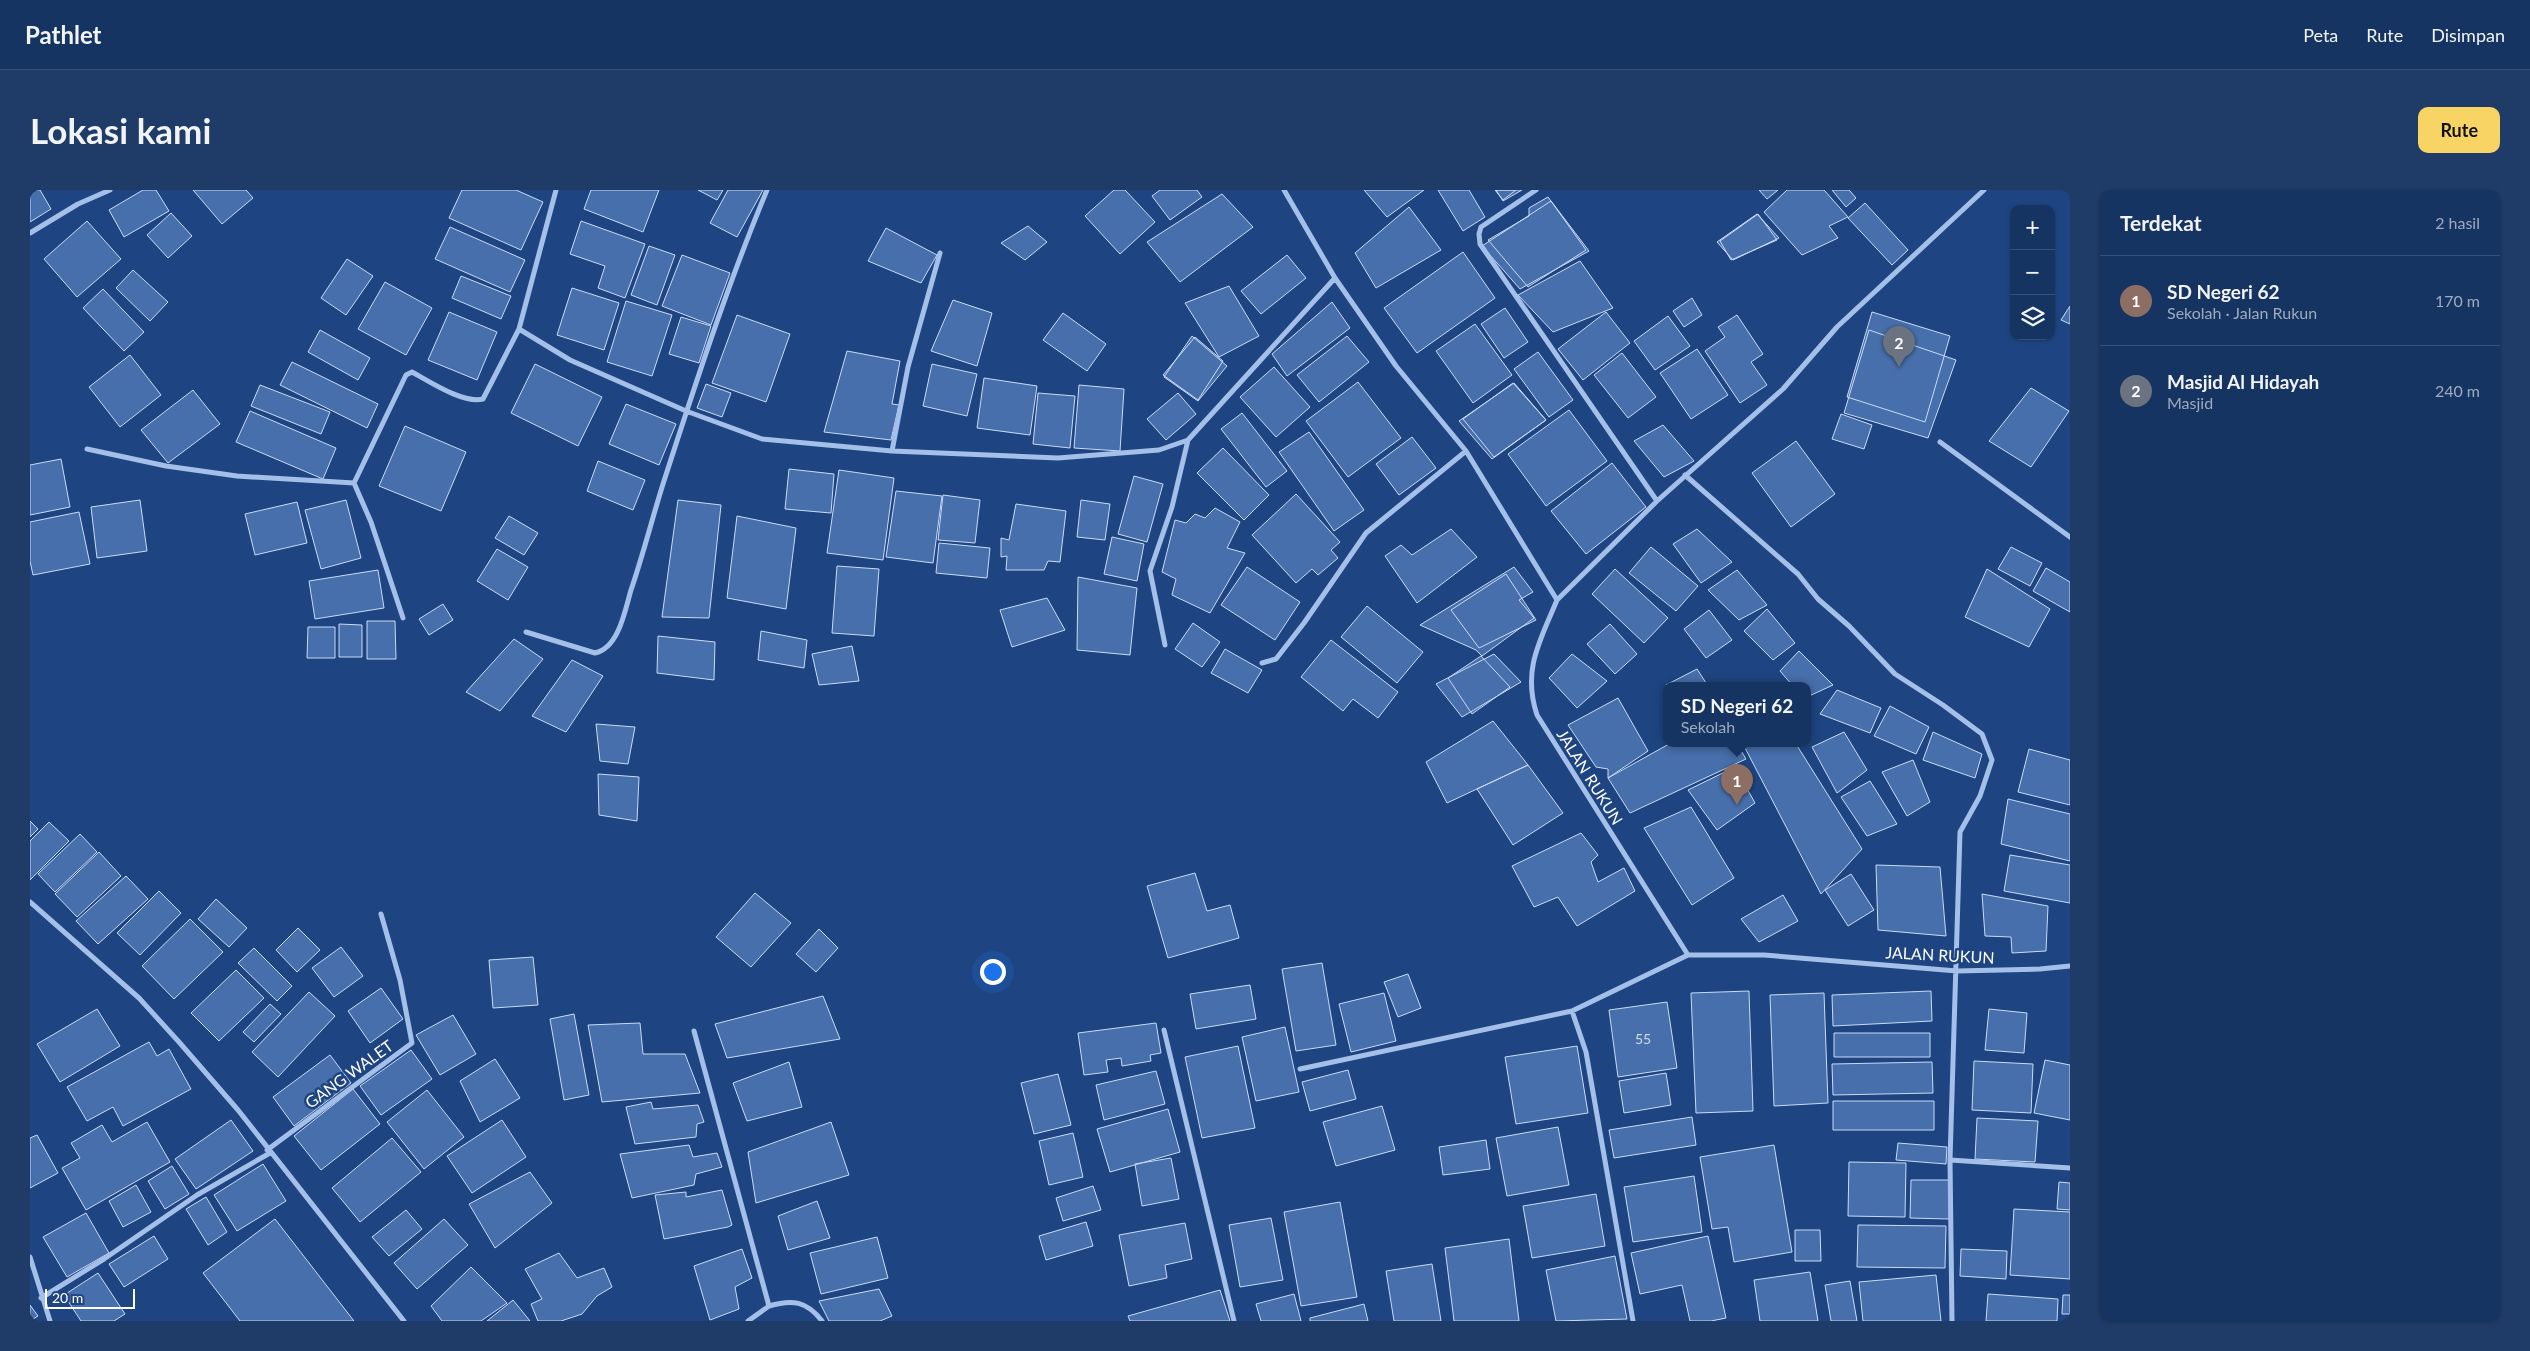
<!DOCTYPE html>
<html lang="id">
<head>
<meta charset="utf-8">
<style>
	body { margin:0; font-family:Lato,sans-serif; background:#1f3c68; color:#f1f3f6 }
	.controls { position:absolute; right:15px; top:15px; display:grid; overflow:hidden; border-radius:10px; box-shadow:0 1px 4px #0004 }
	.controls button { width:45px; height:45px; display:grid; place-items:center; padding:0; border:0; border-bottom:1px solid #354f77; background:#163462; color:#f1f3f6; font:25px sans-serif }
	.scale { position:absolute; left:15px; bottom:12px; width:90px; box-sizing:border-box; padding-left:5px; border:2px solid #fff; border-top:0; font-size:14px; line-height:18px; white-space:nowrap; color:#fff; -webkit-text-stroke:4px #1e4582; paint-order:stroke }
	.you { position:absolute; left:962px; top:781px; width:18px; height:18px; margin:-12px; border:4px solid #fff; border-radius:50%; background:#1a73e8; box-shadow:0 0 0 8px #1a73e833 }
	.badge { display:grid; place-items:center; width:32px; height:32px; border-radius:50%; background:#f8d464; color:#fff; font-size:16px; font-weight:700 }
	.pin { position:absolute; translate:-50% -41px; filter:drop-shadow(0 1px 2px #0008) }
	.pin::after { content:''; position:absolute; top:26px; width:18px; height:15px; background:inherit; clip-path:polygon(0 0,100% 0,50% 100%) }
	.popup { position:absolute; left:1633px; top:492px; width:148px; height:65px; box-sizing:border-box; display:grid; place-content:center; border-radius:10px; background:#163462; filter:drop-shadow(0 1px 4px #0005); font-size:16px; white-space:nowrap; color:#9eaabe }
	.popup b { font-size:19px; color:#f1f3f6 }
	.popup::after { content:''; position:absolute; left:50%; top:100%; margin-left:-10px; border:10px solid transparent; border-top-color:#163462 }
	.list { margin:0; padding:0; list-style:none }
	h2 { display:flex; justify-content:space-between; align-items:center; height:65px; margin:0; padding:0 20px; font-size:21px }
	h2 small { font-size:16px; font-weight:400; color:#9eaabe }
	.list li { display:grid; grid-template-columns:32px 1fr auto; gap:15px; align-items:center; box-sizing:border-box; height:90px; padding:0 20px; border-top:1px solid #354f77 }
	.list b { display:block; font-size:19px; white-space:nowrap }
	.list p { margin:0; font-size:16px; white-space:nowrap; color:#9eaabe }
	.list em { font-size:16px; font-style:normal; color:#9eaabe }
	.icon { flex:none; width:28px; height:28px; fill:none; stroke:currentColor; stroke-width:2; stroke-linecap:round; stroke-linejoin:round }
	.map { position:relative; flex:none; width:2040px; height:1131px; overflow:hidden; border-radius:10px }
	header { display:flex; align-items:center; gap:30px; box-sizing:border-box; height:70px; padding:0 25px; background:#163462; border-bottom:1px solid #354f77 }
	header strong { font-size:24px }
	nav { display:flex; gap:28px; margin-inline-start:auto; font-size:18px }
	.intro { display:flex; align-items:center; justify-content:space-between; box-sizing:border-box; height:120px; padding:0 30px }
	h1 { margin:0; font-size:35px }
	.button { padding:12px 22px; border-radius:10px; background:#f8d464; color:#111; font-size:18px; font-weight:700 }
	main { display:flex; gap:30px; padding:0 30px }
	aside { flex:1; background:#163462; border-radius:10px; box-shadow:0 1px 4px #0004 }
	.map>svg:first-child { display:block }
	.building { fill:#476fab; stroke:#c9dbf7 }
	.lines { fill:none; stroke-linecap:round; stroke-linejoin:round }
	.minor { stroke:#a4c0e9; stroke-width:5 }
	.labels { text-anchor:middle; stroke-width:5; stroke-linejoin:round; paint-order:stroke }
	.number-label { font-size:14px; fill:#d1dbea }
	.street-label { font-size:16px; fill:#fff; stroke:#1e4582 }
</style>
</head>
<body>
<header>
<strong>Pathlet</strong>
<nav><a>Peta</a><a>Rute</a><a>Disimpan</a></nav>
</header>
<div class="intro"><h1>Lokasi kami</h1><a class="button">Rute</a></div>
<main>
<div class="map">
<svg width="2040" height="1131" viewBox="0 0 2040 1131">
	<rect width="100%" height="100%" fill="#1e4582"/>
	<!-- building -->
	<path class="building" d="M0,0H10L21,19L0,32Z
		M113,0H126L139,21L94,47L79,20Z
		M163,0H216L223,8L192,34Z
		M432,0H486L513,12L491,60L419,28Z
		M561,0H629L613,42L554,19Z
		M668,0H693L687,10Z
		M698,0H733L707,47L680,33Z
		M1084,0H1095L1125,32L1090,64L1055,26Z
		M1130,0H1167L1172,7L1140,30L1122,6Z
		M1334,0H1394L1357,27Z
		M1408,0H1439L1455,27L1433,41Z
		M1465,0H1486L1473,10Z
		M1466,0H1492L1473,11Z
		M1729,0H1748L1737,9Z
		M1757,0H1794L1818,27L1799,36L1808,48L1772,65L1734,22Z
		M1802,0H1819L1826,8L1816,17Z
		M1192,4L1223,37L1150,92L1117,52Z
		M1518,7L1556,60L1498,97L1458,50L1499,26V18Z
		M1521,11L1559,61L1490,99L1452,56Z
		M1835,13L1878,60L1862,75L1818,28Z
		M1379,17L1411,60L1346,98L1325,63Z
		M141,23L162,46L138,68L117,45Z
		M1727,24L1749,48L1703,70L1687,52Z
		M1728,24L1747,50L1701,70L1690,51Z
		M57,31L91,69L47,107L14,69Z
		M551,31L615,54L595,108L568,98L575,76L540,64Z
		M998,36L1017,52L995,70L971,53Z
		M420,37L495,70L480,102L405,69Z
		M856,38L907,65L891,93L838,71Z
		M619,56L645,65L627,115L601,105Z
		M1433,62L1465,108L1387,163L1354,118Z
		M652,65L700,83L681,135L632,116Z
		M1257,65L1276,88L1231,124L1211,101Z
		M317,69L343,86L316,125L291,108Z
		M1550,71L1583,118L1523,142L1488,105Z
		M103,80L138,112L120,131L86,98Z
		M431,86L481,106L471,129L422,108Z
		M355,92L402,118L376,165L328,139Z
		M1199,96L1229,146L1189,167L1155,113Z
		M542,98L589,113L574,160L527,145Z
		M73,99L114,142L94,161L53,118Z
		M1662,108L1672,125L1654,137L1643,121Z
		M923,110L962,123L947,176L901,161Z
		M596,111L642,125L622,186L577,172Z
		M1302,112L1320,138L1257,186L1242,164Z
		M2040,116V134L2031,130Z
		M1475,118L1498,152L1474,168L1451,134Z
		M419,122L467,142L447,190L398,170Z
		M1576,122L1600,153L1553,190L1528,159Z
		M1842,122L1920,146L1895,232L1817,207Z
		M1033,123L1076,154L1057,181L1013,150Z
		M707,125L760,144L736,212L682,193Z
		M1707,125L1733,164L1721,172L1737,195L1710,213L1675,161L1695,147L1688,137Z
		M1638,126L1660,156L1625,180L1604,151Z
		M651,127L681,136L669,173L639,164Z
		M1445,134L1482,185L1443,213L1406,161Z
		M290,140L340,168L328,190L278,162Z
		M1839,140L1926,170L1898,248L1814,223Z
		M1162,146L1197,176L1168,211L1134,187Z
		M1317,146L1339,172L1289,212L1267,185Z
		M1165,147L1193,171L1168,210L1133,185Z
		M1667,159L1698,205L1661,229L1630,183Z
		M817,161L870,171L862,214L869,215L861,250L794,242Z
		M1508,162L1543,210L1519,227L1484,179Z
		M1592,163L1626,207L1598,228L1564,185Z
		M100,165L131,205L90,237L59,197Z
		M262,172L348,214L337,238L250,195Z
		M505,174L572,207L548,256L481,223Z
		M902,174L947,184L937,226L893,216Z
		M1244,177L1280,217L1246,247L1210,207Z
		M954,188L1007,196L1000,245L947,238Z
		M1328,192L1371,248L1318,287L1276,231Z
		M1483,193L1516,230L1464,267L1433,229Z
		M1484,193L1516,230L1462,269L1429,231Z
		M676,194L701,203L692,227L667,218Z
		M230,195L300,222L291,244L221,216Z
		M1049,195L1094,199L1090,261L1044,258Z
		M2001,198L2039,221L2001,277L1959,251Z
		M163,200L190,234L138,273L111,240Z
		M1008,203L1045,206L1040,258L1003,254Z
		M1148,203L1166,224L1136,250L1117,229Z
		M596,214L646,234L629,275L579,254Z
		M1539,220L1577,271L1516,316L1478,264Z
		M220,221L306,258L293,289L206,252Z
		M1212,223L1257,281L1236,297L1191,239Z
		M1811,224L1842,235L1834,259L1802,249Z
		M1633,235L1664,271L1634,287L1604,251Z
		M375,236L436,262L411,321L349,296Z
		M1279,242L1334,320L1304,341L1249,262Z
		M1382,247L1406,278L1369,305L1346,274Z
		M1766,251L1805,304L1761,337L1722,283Z
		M1193,258L1239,305L1214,330L1167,283Z
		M31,269L40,317L0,325V275Z
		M568,271L615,290L603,320L557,301Z
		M1582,273L1616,317L1556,364L1521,321Z
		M759,279L804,284L801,323L755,319Z
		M809,280L864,288L853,370L797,363Z
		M1104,286L1133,294L1117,352L1088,344Z
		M866,301L912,306L903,373L856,367Z
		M1266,304L1310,352L1301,360L1308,368L1288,385L1282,379L1266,393L1222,345Z
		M913,305L950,310L945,353L908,350Z
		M110,310L117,361L67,368L61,317Z
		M316,310L331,368L291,379L275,320Z
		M648,310L691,315L679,428L632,427Z
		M1051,310L1080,314L1075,350L1047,347Z
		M267,312L277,353L225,365L215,324Z
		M986,314L1036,321L1030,372L1018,371L1014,380H976L977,366L971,367V348L979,350Z
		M1185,318L1210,332L1197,358L1215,363L1180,423L1142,405L1146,389L1132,382L1145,330L1156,333L1165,324L1175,328Z
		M49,322L60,374L3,385L0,371V332Z
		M479,326L508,343L494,365L465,348Z
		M707,326L766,338L756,419L697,408Z
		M1421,339L1447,367L1387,413L1355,366L1371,355L1382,365Z
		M1667,339L1702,372L1671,393L1643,354Z
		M1082,347L1114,354L1107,391L1074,384Z
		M909,353L960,358L957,388L906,383Z
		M1621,357L1668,396L1646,421L1599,383Z
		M1981,357L2012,373L2000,396L1968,379Z
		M467,359L498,377L478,410L447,391Z
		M807,376L849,379L844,446L802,443Z
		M1217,377L1270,412L1245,450L1191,415Z
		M1484,377L1503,402L1489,410L1504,428L1452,466L1446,460L1390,435Z
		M2016,378L2040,392V422L2003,401Z
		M1585,379L1638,428L1614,453L1562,404Z
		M1957,379L2020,419L1999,457L1935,427Z
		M348,380L354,418L285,429L279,391Z
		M1707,380L1737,415L1709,430L1678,400Z
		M1476,384L1506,430L1449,458L1421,420Z
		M1048,387L1107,398L1100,465L1047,460Z
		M1017,408L1035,440L982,457L970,420Z
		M413,414L423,430L399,445L389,429Z
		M1337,416L1393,462L1367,493L1311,447Z
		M1737,419L1765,453L1743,470L1714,441Z
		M1679,420L1702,450L1676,468L1654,439Z
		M337,431H365L366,469H337Z
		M1163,433L1190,452L1172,477L1145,459Z
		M309,434L332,435V467H309Z
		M1580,434L1607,464L1585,484L1557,454Z
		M278,437H305V468H277Z
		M731,441L777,450L774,478L728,470Z
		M628,446L685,452L684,490L627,483Z
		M484,449L513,469L470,521L436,502Z
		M1301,450L1368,502L1348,528L1323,509L1313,521L1271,487Z
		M822,456L829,491L789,495L782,464Z
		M1195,459L1232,480L1218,503L1181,483Z
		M1769,461L1803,495L1777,507V496H1763L1750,481Z
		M1464,464L1491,492L1432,527L1406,494Z
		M1542,464L1577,491L1547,518L1519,488Z
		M1451,466L1480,497L1442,524L1418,488Z
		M542,470L573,486L536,542L502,526Z
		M1667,479L1678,496L1636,495Z
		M1807,500L1851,518L1840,543L1790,524Z
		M1588,508L1618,561L1578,588V579L1566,577L1538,535Z
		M1860,516L1899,537L1886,564L1844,546Z
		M1463,531L1498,575L1417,613L1396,572Z
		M566,534L605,537L598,574L570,571Z
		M1814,542L1837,580L1807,603L1782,557Z
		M1903,542L1952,564L1945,588L1893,570Z
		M1639,554H1707L1716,569L1600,623L1578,588Z
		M1713,554H1766L1832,659L1791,704Z
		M1999,559L2040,570V615L1988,602Z
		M1883,570L1900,612L1877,626L1852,582Z
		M1498,575L1533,623L1483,655L1447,599Z
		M1705,577L1725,613L1687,640L1658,600Z
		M568,584L609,587L607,631L569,625Z
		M1840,591L1867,634L1837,646L1811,607Z
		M1978,609L2040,624V671L1971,654Z
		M1661,617L1704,688L1662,715L1614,638Z
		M0,631L8,639L0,647Z
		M19,632L39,651L0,690V651Z
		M1551,643L1568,665L1561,672L1568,692L1594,678L1605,701L1547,736L1528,707L1504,717L1482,676Z
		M50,644L67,662L25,702L8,684Z
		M69,662L91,686L47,727L25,704Z
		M1980,665L2040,675V713L1974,701Z
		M1846,675L1910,677L1916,746L1848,740Z
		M1165,683L1177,721L1200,715L1209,748L1138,768L1117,696Z
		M1821,684L1844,720L1818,736L1795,700Z
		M96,686L118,709L68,754L46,731Z
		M129,701L151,723L110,765L87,743Z
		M725,703L761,733L721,777L686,747Z
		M1952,704L2018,716L2016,761L1982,763L1981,747L1955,746Z
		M1753,705L1768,731L1729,752L1711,729Z
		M186,709L217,738L199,757L168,729Z
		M160,729L193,762L144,809L112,776Z
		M268,738L290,760L267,782L246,760Z
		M789,739L808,758L786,782L766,764Z
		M311,757L333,786L304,807L282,778Z
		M224,758L262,796L247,811L208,773Z
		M503,767L508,815L463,818L459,770Z
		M1292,773L1306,855L1266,861L1252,779Z
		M206,780L234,808L189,851L161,823Z
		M1378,784L1391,818L1368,827L1354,792Z
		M1220,795L1226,829L1166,839L1160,804Z
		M351,798L373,829L340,853L318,821Z
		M1719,801L1723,921L1666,923L1661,803Z
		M1901,801L1902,831L1803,836L1802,805Z
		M279,802L305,826L248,887L222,862Z
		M1354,803L1366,851L1321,862L1309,814Z
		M1794,803L1798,913L1744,916L1740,805Z
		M793,806L810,849L697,868L685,834Z
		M1637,812L1647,878L1588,887L1579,820Z
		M240,814L251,824L224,852L213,842Z
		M67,819L90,856L30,892L7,854Z
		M1959,819L1997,823L1994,863L1955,860Z
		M544,824L559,905L534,910L520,829Z
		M423,825L446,864L410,885L386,845Z
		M610,833L613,864H655L670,903L572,912L558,835Z
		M1126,833L1131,863L1120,865L1121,871L1092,876L1091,868L1076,870L1078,882L1054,885L1048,843Z
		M1255,837L1269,902L1226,911L1212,847Z
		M1804,843H1900V867H1804Z
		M119,852L127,866L139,859L161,899L93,936L83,917L57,931L37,897Z
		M1208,856L1225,938L1172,948L1155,867Z
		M1547,856L1558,923L1486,934L1475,867Z
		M381,860L402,889L351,925L330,896Z
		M300,865L321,893L264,936L243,907Z
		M465,869L490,908L450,932L430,891Z
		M2015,870L2040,875V930L2004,923Z
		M1944,871L2003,874L2001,923L1942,920Z
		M759,872L772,917L717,931L703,893Z
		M1902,872L1903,903L1803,905L1802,874Z
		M1318,880L1326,909L1280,921L1272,892Z
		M1126,881L1135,914L1074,930L1066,895Z
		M1636,883L1641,915L1594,923L1589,891Z
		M1028,884L1041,935L1004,944L991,893Z
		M323,899L350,934L291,980L264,946Z
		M397,900L434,947L394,979L357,932Z
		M1803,911H1904V940H1803Z
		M621,912L623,919L668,915L674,932L667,934L666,947L605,954L596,917Z
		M1352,916L1365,960L1306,976L1293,932Z
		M1138,919L1150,962L1080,982L1067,939Z
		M1662,927L1666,955L1584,968L1579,940Z
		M1947,928L2008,931L2005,972L1945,969Z
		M201,930L223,961L166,999L145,969Z
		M472,930L496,967L442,1003L417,966Z
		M117,932L140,972L56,1020L32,978L50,968L41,953L72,935L82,952Z
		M801,932L819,985L726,1013L718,962Z
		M1528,937L1539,995L1477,1006L1466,948Z
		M1043,943L1053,987L1019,995L1009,951Z
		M7,945L28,983L0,998V948Z
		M362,948L391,982L330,1032L302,998Z
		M1456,950L1460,979L1413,985L1409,957Z
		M1868,953L1917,957L1916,974L1866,970Z
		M659,955L663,967L687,963L692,977L666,984L664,995L602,1008L590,964Z
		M1744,955L1762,1062L1704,1072L1698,1037L1682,1039L1670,967Z
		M1141,968L1149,1009L1112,1016L1105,974Z
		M1819,972L1876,973L1875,1027L1818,1026Z
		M233,974L256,1011L207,1041L184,1005Z
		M142,976L159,1004L135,1019L118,991Z
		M500,982L522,1013L465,1058L439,1014Z
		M1664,986L1672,1042L1603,1052L1594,997Z
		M1881,990H1920L1919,1029L1880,1028Z
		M2029,992L2040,993V1020L2027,1019Z
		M106,995L121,1022L93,1037L79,1011Z
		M1063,996L1071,1020L1033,1031L1026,1008Z
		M692,1000L702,1035L698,1037L634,1049L625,1005L656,1002V1007Z
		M1566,1004L1575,1056L1502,1068L1493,1016Z
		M176,1007L197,1042L178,1055L156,1019Z
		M787,1011L800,1048L758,1060L748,1026Z
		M1310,1012L1327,1107L1271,1116L1254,1022Z
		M1984,1019L2040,1022V1089L1980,1085Z
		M376,1020L392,1039L359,1066L342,1047Z
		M56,1023L79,1063L37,1087L13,1047Z
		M1241,1028L1253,1090L1210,1097L1199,1035Z
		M245,1029L324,1131H210L173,1083Z
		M414,1029L438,1055L387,1099L364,1073Z
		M1056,1032L1063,1056L1016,1070L1009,1046Z
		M1155,1033L1162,1069L1135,1075L1137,1088L1099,1096L1089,1045Z
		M1828,1035L1916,1036L1915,1078L1827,1077Z
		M1765,1040H1790L1791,1071H1765Z
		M124,1046L138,1069L94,1097L79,1074Z
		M1678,1046L1696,1128L1681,1131H1660L1652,1095L1610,1104L1601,1063Z
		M847,1047L858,1088L791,1104L780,1063Z
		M1479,1049L1489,1131H1424L1415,1058Z
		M712,1059L722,1088L705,1097L709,1119L680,1130L664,1076Z
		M1931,1059L1977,1061L1976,1089L1930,1086Z
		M529,1063L547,1088L574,1078L582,1097L567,1106L552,1124L531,1131H508L501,1114L512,1109L495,1079Z
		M1585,1066L1597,1129L1526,1131L1516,1080Z
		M1402,1074L1411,1131H1364L1356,1081Z
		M441,1077L477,1113L451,1131H412L401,1116Z
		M1780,1082L1788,1131H1730L1724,1090Z
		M68,1083L95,1124L84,1131H51L34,1105Z
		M1906,1085L1911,1131H1833L1829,1092Z
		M1820,1091L1827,1131H1801L1795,1095Z
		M849,1099L862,1126L850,1131H799L789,1111Z
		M1190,1100L1200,1131H1100L1098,1126Z
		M1264,1104L1271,1131H1231L1226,1114Z
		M1958,1104L2028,1109L2027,1131H1956Z
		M2033,1105H2040V1124H2032Z
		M483,1110L500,1131H457Z
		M1334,1114L1338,1131H1280V1128Z
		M0,1115L8,1126L0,1131Z"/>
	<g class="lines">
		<!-- minor -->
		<path class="minor" d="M526,0L489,139L540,170L656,221L732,249L862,261L1028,268L1129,260L1158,250L1305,88
			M1254,0L1305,88L1366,176L1436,261L1527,410L1627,311L1753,199L1807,137L1954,0
			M1506,0L1451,37L1449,44L1450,54L1627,311
			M0,43L48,14L80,0
			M1910,252L2040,347
			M57,259L136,276L207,286L324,293
			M862,261L878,177L910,63
			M1655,285L1768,384L1788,409L1819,436L1865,484L1913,515L1952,544L1962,570L1950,606L1930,642L1920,970L1922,1131
			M1527,410C1510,451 1492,480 1507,525L1658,765
			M373,428L341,332L324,293L376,185L382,182C399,191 433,214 453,209L489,139
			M496,442L565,463C589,458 595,420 601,400C613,365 622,329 633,294C665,195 697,96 737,0
			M1135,455L1120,381L1142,317L1158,250
			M1232,473L1246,469L1274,433L1336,343L1436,261
			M0,712L109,808L149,852L208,920L374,1131
			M1542,821L1556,862L1603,1131
			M1134,840L1204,1131
			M664,841L739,1116L718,1131
			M1270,879L1542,821L1658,765H1734L1927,781L2010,779L2040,776
			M237,960L382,853L370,790L351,724
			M1920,970L2040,978
			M0,1067L20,1131
			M11,1108L74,1069L167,1005L240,963
			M739,1116C762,1109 777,1111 792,1131"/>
	</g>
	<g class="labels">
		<!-- number labels -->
		<g class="number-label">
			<text x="1613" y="854">55</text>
		</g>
		<!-- street labels -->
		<g class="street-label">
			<text transform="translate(1560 587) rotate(58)" y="6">JALAN RUKUN</text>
			<text transform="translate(1910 765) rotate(3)" y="6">JALAN RUKUN</text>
			<text transform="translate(319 884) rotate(-36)" y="6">GANG WALET</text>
		</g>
	</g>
</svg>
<div class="controls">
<button>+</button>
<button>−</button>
<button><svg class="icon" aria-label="layers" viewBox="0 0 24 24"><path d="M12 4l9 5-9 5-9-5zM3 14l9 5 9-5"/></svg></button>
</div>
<div class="scale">20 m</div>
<div class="you"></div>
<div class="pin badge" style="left:1707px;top:615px;background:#8d6e63">1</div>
<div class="popup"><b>SD Negeri 62</b>Sekolah</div>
<div class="pin badge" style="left:1869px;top:177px;background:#6b7280">2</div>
</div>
<aside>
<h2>Terdekat<small>2 hasil</small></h2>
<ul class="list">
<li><span class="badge" style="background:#8d6e63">1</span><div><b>SD Negeri 62</b><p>Sekolah · Jalan Rukun</p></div><em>170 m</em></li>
<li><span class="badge" style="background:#6b7280">2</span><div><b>Masjid Al Hidayah</b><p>Masjid</p></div><em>240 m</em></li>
</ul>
</aside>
</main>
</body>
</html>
